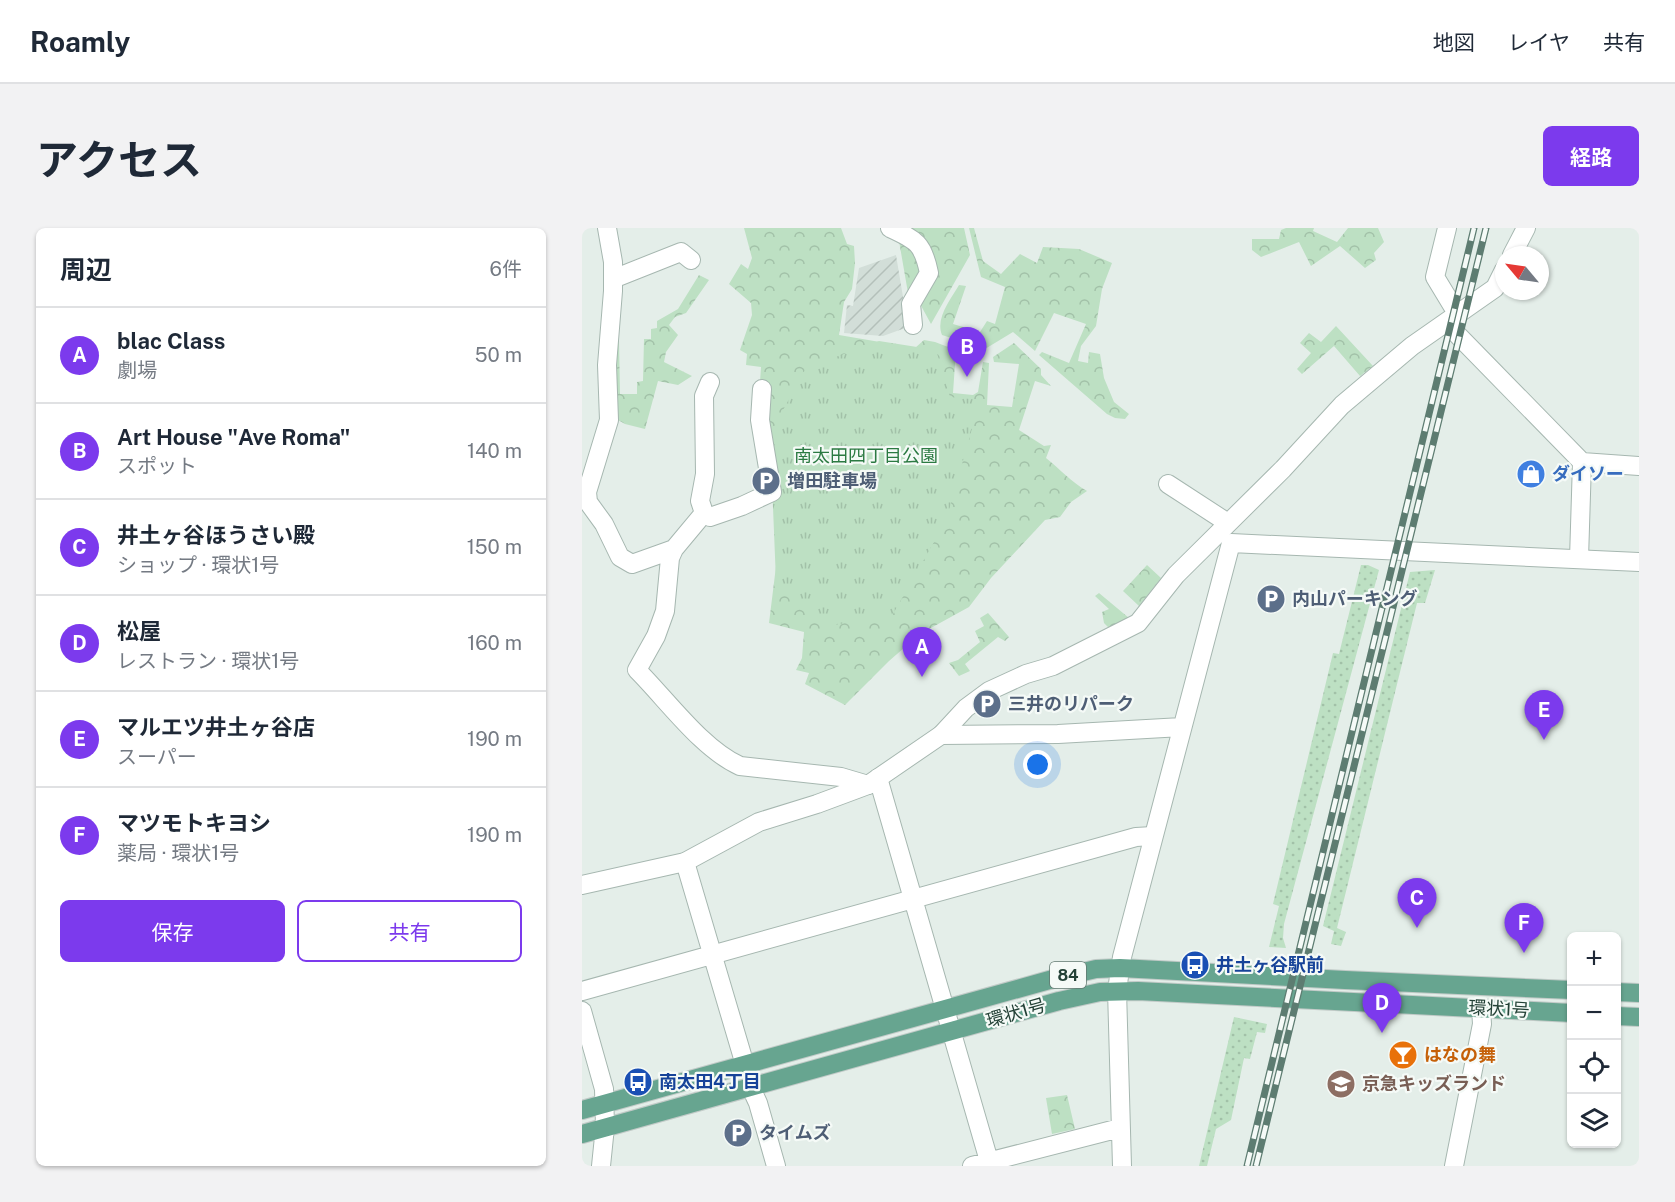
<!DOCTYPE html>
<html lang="ja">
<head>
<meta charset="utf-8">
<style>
	body { margin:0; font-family:"Public Sans","Noto Sans JP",sans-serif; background:#f2f2f3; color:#1f2937 }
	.controls { position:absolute; right:18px; bottom:18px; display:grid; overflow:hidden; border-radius:9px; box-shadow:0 2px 4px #0004 }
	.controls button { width:54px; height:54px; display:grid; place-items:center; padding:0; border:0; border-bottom:2px solid #e0e1e3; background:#fff; color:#1f2937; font:30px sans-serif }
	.compass { position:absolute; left:913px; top:18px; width:54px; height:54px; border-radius:50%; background:#fff; box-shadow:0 2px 4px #0004; rotate:299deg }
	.you { position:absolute; left:456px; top:537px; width:21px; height:21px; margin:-15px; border:4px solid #fff; border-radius:50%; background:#1a73e8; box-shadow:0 0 0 9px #1a73e833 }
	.badge { display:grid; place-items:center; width:39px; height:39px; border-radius:50%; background:#7c3aed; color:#fff; font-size:20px; font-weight:700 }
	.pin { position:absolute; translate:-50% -50px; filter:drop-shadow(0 2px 3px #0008) }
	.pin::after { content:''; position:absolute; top:32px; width:21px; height:18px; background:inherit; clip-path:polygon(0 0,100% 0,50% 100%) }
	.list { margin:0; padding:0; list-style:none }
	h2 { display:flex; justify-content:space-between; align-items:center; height:78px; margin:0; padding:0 24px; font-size:26px }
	h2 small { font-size:20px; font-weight:400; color:#747a83 }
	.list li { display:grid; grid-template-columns:39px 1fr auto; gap:18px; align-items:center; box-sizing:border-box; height:96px; padding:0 24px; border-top:2px solid #e0e1e3 }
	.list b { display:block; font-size:22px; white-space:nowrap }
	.list p { margin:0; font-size:20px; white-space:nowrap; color:#747a83 }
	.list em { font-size:20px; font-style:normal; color:#747a83 }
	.actions { display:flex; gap:12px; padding:18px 24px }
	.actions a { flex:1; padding:14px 0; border:2px solid #7c3aed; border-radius:9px; text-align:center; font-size:21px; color:#7c3aed }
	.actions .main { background:#7c3aed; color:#fff }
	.icon { flex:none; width:33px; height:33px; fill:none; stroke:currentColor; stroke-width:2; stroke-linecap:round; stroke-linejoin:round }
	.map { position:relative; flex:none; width:1057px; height:938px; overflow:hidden; border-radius:9px }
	header { display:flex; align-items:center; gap:36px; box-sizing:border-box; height:84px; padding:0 30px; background:#fff; border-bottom:2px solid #e0e1e3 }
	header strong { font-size:28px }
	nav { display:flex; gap:33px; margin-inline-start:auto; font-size:21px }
	.intro { display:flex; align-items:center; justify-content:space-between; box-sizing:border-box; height:144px; padding:0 36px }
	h1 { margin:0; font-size:42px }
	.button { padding:15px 27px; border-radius:9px; background:#7c3aed; color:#fff; font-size:21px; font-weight:700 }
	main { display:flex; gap:36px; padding:0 36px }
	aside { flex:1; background:#fff; border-radius:9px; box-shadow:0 2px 4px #0004 }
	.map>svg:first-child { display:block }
	.industrial { fill:url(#industrial-furrows) }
	.grass { fill:url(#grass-dots) }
	.forest { fill:url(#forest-crowns) }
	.park { fill:url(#park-tufts) }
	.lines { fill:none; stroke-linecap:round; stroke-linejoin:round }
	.minor-casing { stroke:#a6b7b0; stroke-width:20 }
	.tertiary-casing { stroke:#a6b7b0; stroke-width:20 }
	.primary-casing { stroke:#c1cac7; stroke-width:20 }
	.minor { stroke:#fff; stroke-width:18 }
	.tertiary { stroke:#fff; stroke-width:18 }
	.primary { stroke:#67a590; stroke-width:18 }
	.rail-casing { stroke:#5d7c71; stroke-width:7 }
	.rail { stroke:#f5faf7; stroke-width:4.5; stroke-dasharray:14; stroke-linecap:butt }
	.labels { text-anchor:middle; stroke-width:4.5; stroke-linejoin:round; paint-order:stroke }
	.shield { fill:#f5faf7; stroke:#627870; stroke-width:1.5 }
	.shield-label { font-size:16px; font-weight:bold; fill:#234136 }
	.park-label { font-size:18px; fill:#2b7a42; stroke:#f5faf7 }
	.shop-label { font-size:18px; font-weight:bold; fill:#366cbe; stroke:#f5faf7; text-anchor:start }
	.service-label { font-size:18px; font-weight:bold; fill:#4e5e75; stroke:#f5faf7; text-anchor:start }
	.transit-label { font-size:18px; font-weight:bold; fill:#164399; stroke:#f5faf7; text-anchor:start }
	.street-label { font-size:18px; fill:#234136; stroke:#f5faf7 }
	.food-label { font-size:18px; font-weight:bold; fill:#c56008; stroke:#f5faf7; text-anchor:start }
	.education-label { font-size:18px; font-weight:bold; fill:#785e54; stroke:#f5faf7; text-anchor:start }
</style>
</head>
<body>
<header>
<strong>Roamly</strong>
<nav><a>地図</a><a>レイヤ</a><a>共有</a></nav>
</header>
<div class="intro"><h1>アクセス</h1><a class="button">経路</a></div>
<main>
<aside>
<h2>周辺<small>6件</small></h2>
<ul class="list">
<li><span class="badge">A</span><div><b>blac Class</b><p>劇場</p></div><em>50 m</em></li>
<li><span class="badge">B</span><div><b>Art House &quot;Ave Roma&quot;</b><p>スポット</p></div><em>140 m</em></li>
<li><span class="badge">C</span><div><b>井土ヶ谷ほうさい殿</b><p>ショップ · 環状1号</p></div><em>150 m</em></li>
<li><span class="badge">D</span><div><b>松屋</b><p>レストラン · 環状1号</p></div><em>160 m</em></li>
<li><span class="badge">E</span><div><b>マルエツ井土ヶ谷店</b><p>スーパー</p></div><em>190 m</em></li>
<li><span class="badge">F</span><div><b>マツモトキヨシ</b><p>薬局 · 環状1号</p></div><em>190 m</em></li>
</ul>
<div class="actions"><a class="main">保存</a><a>共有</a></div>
</aside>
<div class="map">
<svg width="1057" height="938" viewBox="0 0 1057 938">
	<defs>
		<pattern id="industrial-furrows" width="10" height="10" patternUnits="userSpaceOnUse" patternTransform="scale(1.5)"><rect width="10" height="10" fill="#d2ded8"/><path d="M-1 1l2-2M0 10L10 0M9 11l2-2" fill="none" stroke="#b4c0ba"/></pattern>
		<pattern id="grass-dots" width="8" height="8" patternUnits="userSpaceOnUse" patternTransform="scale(1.5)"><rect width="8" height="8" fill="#bde0c3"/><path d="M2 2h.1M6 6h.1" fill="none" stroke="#a2c1a8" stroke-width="1.8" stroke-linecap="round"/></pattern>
		<pattern id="forest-crowns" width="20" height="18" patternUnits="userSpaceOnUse" patternTransform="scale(1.5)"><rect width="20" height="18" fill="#bde0c3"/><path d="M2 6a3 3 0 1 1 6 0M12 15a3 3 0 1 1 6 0" fill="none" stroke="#a2c1a8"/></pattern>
		<pattern id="park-tufts" width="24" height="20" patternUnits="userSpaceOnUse" patternTransform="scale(1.5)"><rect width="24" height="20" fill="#bde0c3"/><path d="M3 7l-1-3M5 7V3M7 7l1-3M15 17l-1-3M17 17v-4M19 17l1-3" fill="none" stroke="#a2c1a8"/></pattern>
	</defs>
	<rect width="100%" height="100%" fill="#e4eee9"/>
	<!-- industrial -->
	<path class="industrial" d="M314,27L326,99L301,108L262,105L265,77L271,78L277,40Z"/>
	<!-- grass -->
	<path class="grass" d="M779,337H786L797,342L702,696L701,710L704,720L687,719L697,678L691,676L751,425L757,426Z
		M853,342L843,375H835L755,700L764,704L759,718L749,716L752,703L741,698L828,344Z
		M652,789L685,796L683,805L675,804L668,831L662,830L649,892L634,901L625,938H617Z"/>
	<!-- forest -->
	<path class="forest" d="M162,0H259L265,16L272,18L273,35L270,61L262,74L257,107L333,120L342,112L353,114L374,122L371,165L391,167L396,164L401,134L407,135L405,177L430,179L437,136L412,134L411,129L432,115L459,141V147L469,158L453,153L437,202L462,218L469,217L464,230C478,241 489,254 505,263L489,274L478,289L463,292L409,350L387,379L338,406L307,433L263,477L223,456L227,445L214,442L220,430L222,404L187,395L197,314L192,205L182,198L178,154L179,139L164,137L165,126L158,122L170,87L169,75L147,56L159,36L166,41L170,30Z
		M319,0H382L388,27L349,96L337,74L326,65L317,13Z
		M387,0H392L401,33L419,46L438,26L455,35L461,19L497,21L530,35L520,61L514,98L499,118L496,133L506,135L507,124L518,126L522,150L532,174L547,186L543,191L533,190L525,186L457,127L460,124L487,135L504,96L472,85L453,123L431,104L403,121L360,107C353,90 369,71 377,57L384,58L371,96L398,104L405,93L413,96L423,59L399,49Z
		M704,0H732L731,3L755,14L766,0H796L802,14L792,25L794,32L783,40L758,18L729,38L717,14L679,29L670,22V11H697L699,2Z
		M117,47L127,52L104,85L93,89L87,97L96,107L84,124L82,134L110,148L96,157L76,153L63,201L43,196L31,189L32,112H37L38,166H55V154L61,153L62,111H69V101L75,100V93L96,81Z
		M754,98L791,138L778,148L752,118L720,146L715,141L729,125L718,115L727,105L739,114Z
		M565,337L579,350L557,378L541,363Z
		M517,365L547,390L527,400L522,395L520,384L527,381L513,368Z
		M406,385L427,409L423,413L416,409L383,436L388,443L377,448L367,435L376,432L398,414L393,403L402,398L398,390Z
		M485,867L493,901L470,906L464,870Z"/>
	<!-- park -->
	<path class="park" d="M297,113L354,122L368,169L398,172L364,293L311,386L247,398L194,353L188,206L224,140Z"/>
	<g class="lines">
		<!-- minor casing -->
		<g class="minor-casing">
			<path id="minor" d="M25,0L31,34V63L25,137L27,192L5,264L6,274L22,296L38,329L50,336L92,321
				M308,0C334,12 341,15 347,45L329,76L331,97
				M865,0L853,49L876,87
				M930,27L944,0
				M31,51L99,24L109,32
				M864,95L1000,234L1057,238
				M180,161L178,192L190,264L160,278L128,289L122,285L92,321L88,330L83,383L74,408L55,442C85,472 120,521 158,538L259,549L286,557
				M586,256L646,295
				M122,285L118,273L123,246L122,168L128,154
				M997,331L1000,234
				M359,507L384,480L407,463L444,446L471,438L556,395L594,347L701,241L760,177L830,118L913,60L922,42
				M296,550L407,933
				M103,634L163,837
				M535,762L540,938
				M0,763L554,609L571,608
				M0,783L22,861L23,899L19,938
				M169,860L176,875L194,938
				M390,938L538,900
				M872,938L900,796L899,780"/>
		</g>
		<!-- tertiary casing -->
		<g class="tertiary-casing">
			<path id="tertiary" d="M0,657L103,634L177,594L235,576L286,557L359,507L476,506L600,499
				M535,762L540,729L649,315L1057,334"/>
		</g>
		<!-- primary casing -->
		<g class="primary-casing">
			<path id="primary" d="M1034,764L1057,765
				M1034,788L1057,789
				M0,882L471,751L514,741L538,740L763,752L990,762
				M0,906L477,773L518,764L556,763L990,785"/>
		</g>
		<!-- minor -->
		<use href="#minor" class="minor"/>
		<!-- tertiary -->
		<use href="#tertiary" class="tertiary"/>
		<!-- primary -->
		<use href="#primary" class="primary"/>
		<!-- rail casing -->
		<g class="rail-casing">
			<path id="rail" d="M665,938L892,0
				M674,938L904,0"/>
		</g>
		<!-- rail -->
		<use href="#rail" class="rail"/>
	</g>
	<!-- icons -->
	<defs>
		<g id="shop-disc" transform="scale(1.5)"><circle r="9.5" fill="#3f7fe0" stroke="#f5faf7"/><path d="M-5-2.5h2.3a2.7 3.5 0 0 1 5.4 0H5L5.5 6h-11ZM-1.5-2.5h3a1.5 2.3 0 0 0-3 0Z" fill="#fff"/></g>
		<g id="parking-disc" transform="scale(1.5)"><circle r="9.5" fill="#5c6f8a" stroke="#f5faf7"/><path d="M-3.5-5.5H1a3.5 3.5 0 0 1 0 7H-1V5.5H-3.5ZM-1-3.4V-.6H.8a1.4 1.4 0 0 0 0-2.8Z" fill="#fff"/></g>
		<g id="bus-disc" transform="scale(1.5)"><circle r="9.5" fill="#1a4fb4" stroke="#f5faf7"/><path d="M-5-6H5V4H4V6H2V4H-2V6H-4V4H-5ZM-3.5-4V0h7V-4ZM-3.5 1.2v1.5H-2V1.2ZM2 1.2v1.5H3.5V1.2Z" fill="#fff"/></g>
		<g id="bar-disc" transform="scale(1.5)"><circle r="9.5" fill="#e8710a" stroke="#f5faf7"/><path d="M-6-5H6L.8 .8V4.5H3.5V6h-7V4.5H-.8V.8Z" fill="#fff"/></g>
		<g id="school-disc" transform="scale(1.5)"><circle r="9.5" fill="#8d6e63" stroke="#f5faf7"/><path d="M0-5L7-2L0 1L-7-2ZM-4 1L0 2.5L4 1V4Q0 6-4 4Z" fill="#fff"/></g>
	</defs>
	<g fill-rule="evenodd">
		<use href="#shop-disc" x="949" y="246"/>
		<use href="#parking-disc" x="184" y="253"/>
		<use href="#parking-disc" x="689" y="371"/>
		<use href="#parking-disc" x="405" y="476"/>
		<use href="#bus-disc" x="613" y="737"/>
		<use href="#bar-disc" x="821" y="827"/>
		<use href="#bus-disc" x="56" y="854"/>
		<use href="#school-disc" x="759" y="856"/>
		<use href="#parking-disc" x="156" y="905"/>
	</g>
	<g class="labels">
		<!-- shield labels -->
		<rect class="shield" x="468" y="734" width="36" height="26" rx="4.5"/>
		<g class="shield-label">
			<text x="486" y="753">84</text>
		</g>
		<!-- park labels -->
		<g class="park-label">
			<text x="284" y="234">南太田四丁目公園</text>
		</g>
		<!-- shop labels -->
		<g class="shop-label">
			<text x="970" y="252">ダイソー</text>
		</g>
		<!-- service labels -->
		<g class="service-label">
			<text x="205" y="259">増田駐車場</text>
			<text x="710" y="377">内山パーキング</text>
			<text x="426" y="482">三井のリパーク</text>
			<text x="177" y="911">タイムズ</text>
		</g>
		<!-- transit labels -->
		<g class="transit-label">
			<text x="634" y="743">井土ヶ谷駅前</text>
			<text x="77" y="860">南太田4丁目</text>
		</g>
		<!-- street labels -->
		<g class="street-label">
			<text transform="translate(917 781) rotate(3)" y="6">環状1号</text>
			<text transform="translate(434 785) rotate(-16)" y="6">環状1号</text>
		</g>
		<!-- food labels -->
		<g class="food-label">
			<text x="842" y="833">はなの舞</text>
		</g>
		<!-- education labels -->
		<g class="education-label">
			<text x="780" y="862">京急キッズランド</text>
		</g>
	</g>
</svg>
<div class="controls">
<button>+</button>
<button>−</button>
<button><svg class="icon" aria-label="locate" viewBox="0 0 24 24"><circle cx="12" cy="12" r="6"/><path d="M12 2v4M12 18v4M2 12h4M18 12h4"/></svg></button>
<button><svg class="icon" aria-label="layers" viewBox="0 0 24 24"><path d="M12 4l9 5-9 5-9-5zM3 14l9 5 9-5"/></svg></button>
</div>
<svg class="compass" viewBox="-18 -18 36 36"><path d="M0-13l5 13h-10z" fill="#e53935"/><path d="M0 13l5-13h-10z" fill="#747a83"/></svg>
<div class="you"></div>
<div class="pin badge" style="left:340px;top:449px">A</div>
<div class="pin badge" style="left:385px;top:149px">B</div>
<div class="pin badge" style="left:835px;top:700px">C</div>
<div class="pin badge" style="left:800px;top:805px">D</div>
<div class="pin badge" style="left:962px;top:512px">E</div>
<div class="pin badge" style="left:942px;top:725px">F</div>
</div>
</main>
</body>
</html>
